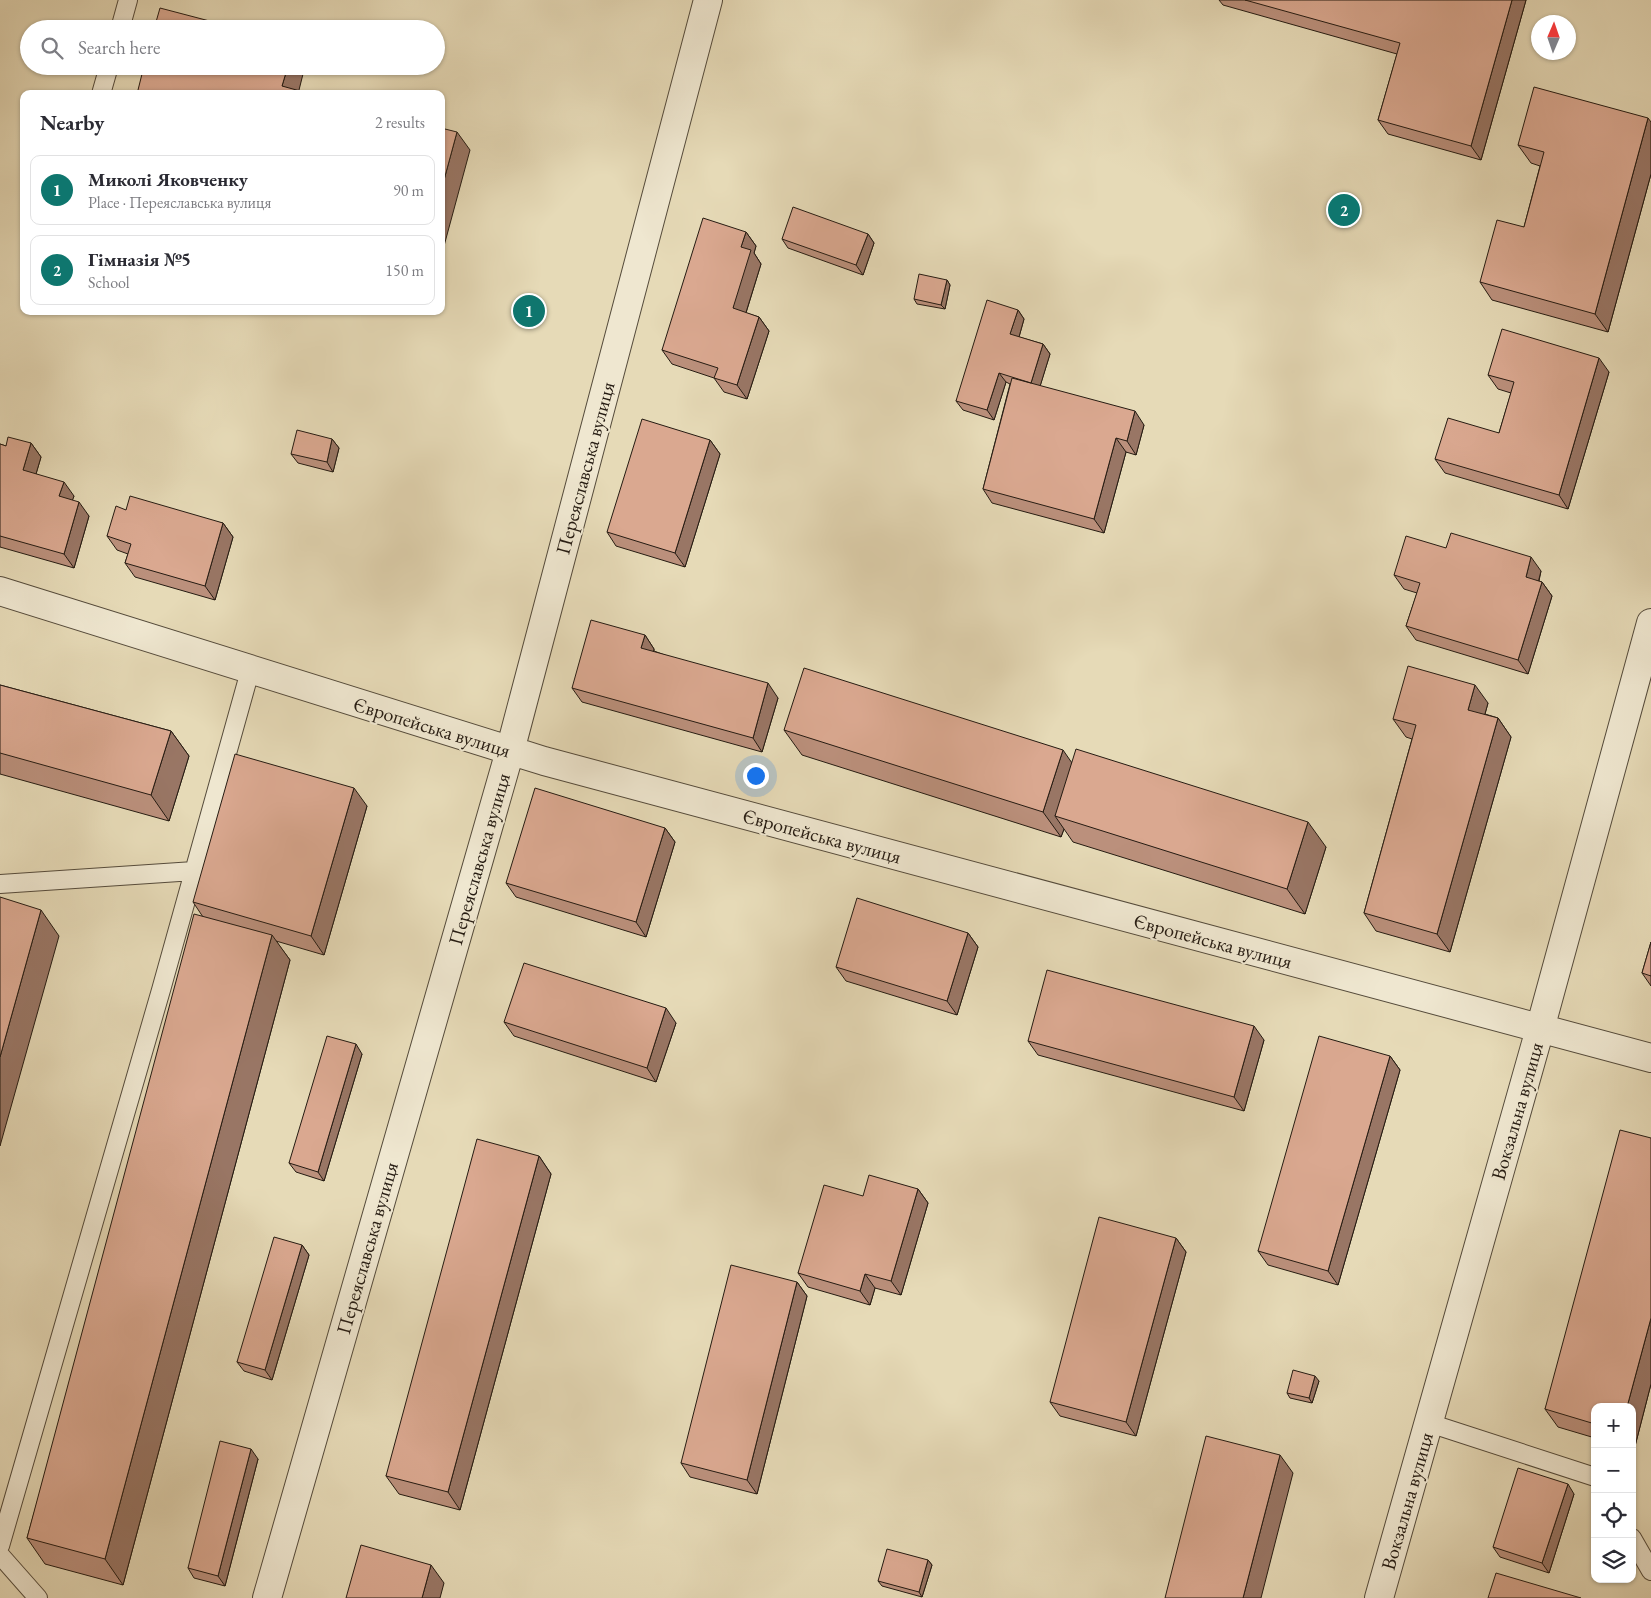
<!DOCTYPE html>
<html lang="en">
<head>
<meta charset="utf-8">
<style>
	body { margin:0; font-family:"EB Garamond",serif; background:#f7f7f7; color:#2b2b33 }
	.controls { position:absolute; right:15px; bottom:15px; display:grid; overflow:hidden; border-radius:10px; box-shadow:0 1px 4px #0004 }
	.controls button { width:45px; height:45px; display:grid; place-items:center; padding:0; border:0; border-bottom:1px solid #e1e1e2; background:#fff; color:#2b2b33; font:25px sans-serif }
	.compass { position:absolute; left:1531px; top:15px; width:45px; height:45px; border-radius:50%; background:#fff; box-shadow:0 1px 4px #0004; rotate:2deg }
	.you { position:absolute; left:755px; top:775px; width:18px; height:18px; margin:-12px; border:4px solid #fff; border-radius:50%; background:#1a73e8; box-shadow:0 0 0 8px #1a73e833 }
	.badge { display:grid; place-items:center; width:32px; height:32px; border-radius:50%; background:#0f766e; color:#fff; font-size:16px; font-weight:700 }
	.pin { position:absolute; translate:-50% -50%; border:2px solid #fff; box-shadow:0 1px 5px #0006 }
	.list { margin:0; padding:0; list-style:none }
	h2 { display:flex; justify-content:space-between; align-items:center; height:65px; margin:0; padding:0 20px; font-size:21px }
	h2 small { font-size:16px; font-weight:400; color:#7c7c81 }
	.list li { display:grid; grid-template-columns:32px 1fr auto; gap:15px; align-items:center; box-sizing:border-box; height:70px; margin:0 10px 10px; padding:0 10px; border:1px solid #e1e1e2; border-radius:10px }
	.list b { display:block; font-size:19px; white-space:nowrap }
	.list p { margin:0; font-size:16px; white-space:nowrap; color:#7c7c81 }
	.list em { font-size:16px; font-style:normal; color:#7c7c81 }
	.icon { flex:none; width:28px; height:28px; fill:none; stroke:currentColor; stroke-width:2; stroke-linecap:round; stroke-linejoin:round }
	.map { position:relative; flex:none; width:1651px; height:1598px; overflow:hidden }
	.search { position:absolute; background:#fff; box-shadow:0 1px 4px #0004; left:20px; top:20px; width:425px; height:55px; display:flex; align-items:center; gap:12px; box-sizing:border-box; padding:0 18px; border-radius:28px; color:#7c7c81; font-size:19px }
	.panel { position:absolute; background:#fff; box-shadow:0 1px 4px #0004; left:20px; top:90px; width:425px; height:225px; border-radius:10px }
	.map>svg:first-child { display:block }
	.lines { fill:none; stroke-linecap:round; stroke-linejoin:round }
	.lane-casing { stroke:#554b3b; stroke-width:20 }
	.street-casing { stroke:#554b3b; stroke-width:30 }
	.lane { stroke:#efe7d0; stroke-width:18 }
	.street { stroke:#efe7d0; stroke-width:28 }
	.wall { fill:#bb907c; stroke:#251b12 }
	.shaded-wall { fill:#997665; stroke:#251b12 }
	.building { fill:#daa890; stroke:#251b12 }
	.labels { text-anchor:middle; stroke-width:4; stroke-linejoin:round; paint-order:stroke }
	.street-label { font-size:20px; fill:#251b12; stroke:#efe7d0 }
</style>
</head>
<body>
<div class="map">
<svg width="1651" height="1598" viewBox="0 0 1651 1598">
	<rect width="100%" height="100%" fill="#e6dab7"/>
	<filter id="stains"><feTurbulence type="fractalNoise" baseFrequency=".004" numOctaves="4"/><feColorMatrix values="0 0 0 0 .2 0 0 0 0 .09 0 0 0 0 .02 0 0 0 .5 -.17"/></filter>
	<radialGradient id="worn" r=".72"><stop offset=".6" stop-color="#630" stop-opacity="0"/><stop offset="1" stop-color="#630" stop-opacity=".3"/></radialGradient>
	<g class="lines">
		<!-- lane casing -->
		<g class="lane-casing">
			<path id="lane" d="M120,29L128,0
				M101,94L109,66
				M0,884L194,871
				M1429,1423L1595,1477
				M1632,1538L1651,1571
				M0,1546L161,990L250,671
				M0,1555L38,1598"/>
		</g>
		<!-- street casing -->
		<g class="street-casing">
			<path id="street" d="M0,591L544,761L1651,1058
				M267,1598L510,751L708,0
				M1379,1598L1540,1029L1651,623"/>
		</g>
		<!-- lane -->
		<use href="#lane" class="lane"/>
		<!-- street -->
		<use href="#street" class="street"/>
	</g>
	<!-- wall -->
	<path class="wall" d="M1219,0H1526L1481,160L1388,134L1378,120L1397,54L1223,5Z
		M1651,122V174L1608,332L1492,300L1480,282L1524,227L1540,166L1531,163L1518,145Z
		M746,232L756,246L754,253L761,264L746,313L759,317L769,331L747,399L724,392L714,378L672,364L662,350Z
		M868,234L874,243L863,275L788,248L782,239Z
		M947,280L950,285L945,309L917,304L914,299Z
		M1018,310L1024,319L1019,337L1043,344L1050,354L1040,386L1144,425L1136,455L1126,452L1104,533L992,503L983,489L1010,384L1006,382L994,420L963,410L956,401Z
		M1609,372L1568,509L1445,473L1435,459L1499,433L1511,393L1498,389L1488,375Z
		M332,439L339,448L333,472L298,463L291,454Z
		M710,440L720,454L685,567L616,546L607,532Z
		M31,443L41,457L36,474L74,496L72,500L89,516L74,568L0,547V444L6,446Z
		M126,510L223,523L233,537L215,600L135,577L125,563L128,554L117,550L107,536Z
		M1446,548L1541,571L1539,581L1542,582L1552,596L1528,674L1416,640L1406,626L1417,593L1404,589L1394,575Z
		M645,635L654,649V651L778,698L762,752L582,702L572,688Z
		M0,685L171,731L189,756L169,821L0,774Z
		M1488,703L1485,714L1498,718L1511,737L1450,952L1376,931L1364,913L1412,739L1406,737L1393,719Z
		M784,730L1072,763L1326,847L1305,914L1073,842L1064,829L1061,837L802,755Z
		M367,806L324,955L276,941L290,960L123,1585L45,1564L27,1538L203,917L193,902Z
		M665,828L675,842L646,937L516,897L506,883Z
		M968,933L978,947L957,1015L846,981L836,967Z
		M1651,942V986L1642,973Z
		M504,1022L676,1023L656,1082L514,1036Z
		M1264,1040L1244,1111L1038,1055L1028,1041Z
		M362,1054L324,1181L296,1172L289,1163Z
		M1390,1056L1400,1070L1338,1285L1268,1265L1258,1251Z
		M1651,1138V1384L1634,1450H1632V1407H1595V1438L1558,1427L1545,1409Z
		M539,1156L551,1174L460,1510L399,1494L386,1476Z
		M918,1189L928,1203L901,1295L875,1288L870,1305L808,1287L798,1273L863,1196Z
		M1176,1238L1186,1252L1136,1436L1060,1416L1050,1402Z
		M302,1245L309,1255L272,1380L244,1371L237,1362Z
		M797,1282L807,1296L757,1494L690,1477L681,1463Z
		M1319,1381L1312,1403L1290,1398L1287,1393Z
		M258,1459L225,1586L194,1578L188,1568Z
		M1574,1494L1549,1573L1500,1557L1493,1547Z
		M928,1560L932,1565L922,1597L882,1586L878,1581Z"/>
	<!-- shaded-wall -->
	<path class="shaded-wall" d="M1512,0H1526L1481,160L1471,146Z
		M288,66H305L298,94L282,86Z
		M1648,118L1651,122V174L1608,332L1595,314Z
		M457,132L470,150L441,257V191Z
		M746,232L756,246L754,253L761,264L743,322L733,308L741,247Z
		M868,234L874,243L863,275L856,265Z
		M947,280L950,285L945,309L941,305Z
		M1018,310L1024,319L1017,344L1010,334Z
		M759,317L769,331L747,399L737,385Z
		M1043,344L1050,354L1038,393L1031,383Z
		M1599,358L1609,372L1568,509L1559,495Z
		M999,373L1006,382L994,420L987,410Z
		M1135,411L1144,425L1136,455L1127,441Z
		M1116,438L1126,452L1104,533L1094,519Z
		M332,439L339,448L333,472L327,462Z
		M710,440L720,454L685,567L675,553Z
		M31,443L41,457L33,484L23,470Z
		M64,482L74,496L69,510L59,496Z
		M79,502L89,516L74,568L64,554Z
		M223,523L233,537L215,600L205,586Z
		M1531,557L1541,571L1536,591L1526,577Z
		M1542,582L1552,596L1528,674L1518,660Z
		M645,635L654,649L651,662L641,648Z
		M768,683L778,698L762,752L753,738Z
		M1475,685L1488,703L1481,728L1468,710Z
		M1498,718L1511,737L1450,952L1437,934Z
		M171,731L189,756L169,821L151,795Z
		M1063,750L1081,776L1055,816L1064,829L1061,837L1043,812Z
		M354,788L367,806L324,955L311,936Z
		M1308,822L1326,847L1305,914L1287,889Z
		M665,828L675,842L646,937L636,922Z
		M41,910L59,936L0,1146V1057Z
		M968,933L978,947L957,1015L947,1001Z
		M272,935L290,960L123,1585L105,1559Z
		M666,1008L676,1023L656,1082L647,1068Z
		M1254,1026L1264,1040L1244,1111L1234,1097Z
		M356,1044L362,1054L324,1181L318,1172Z
		M1390,1056L1400,1070L1338,1285L1328,1271Z
		M539,1156L551,1174L460,1510L448,1492Z
		M918,1189L928,1203L901,1295L891,1281Z
		M1176,1238L1186,1252L1136,1436L1126,1422Z
		M302,1245L309,1255L272,1380L265,1370Z
		M865,1274L875,1288L870,1305L860,1291Z
		M797,1282L807,1296L757,1494L747,1480Z
		M1651,1318V1384L1634,1450L1632,1448V1407H1627Z
		M1315,1376L1319,1381L1312,1403L1309,1398Z
		M251,1449L258,1459L225,1586L218,1576Z
		M1280,1455L1293,1473L1261,1598H1243Z
		M1568,1484L1574,1494L1549,1573L1542,1563Z
		M928,1560L932,1565L922,1597L919,1592Z
		M431,1565L444,1583L440,1598H422Z"/>
	<!-- building -->
	<path class="building" d="M1245,0H1512L1471,146L1378,120L1400,43Z
		M160,8L240,29H154Z
		M144,66H288L282,86L311,94H137Z
		M1534,87L1648,118L1595,314L1480,282L1497,220L1524,227L1544,152L1518,145Z
		M441,128L457,132L441,191Z
		M793,207L868,234L856,265L782,239Z
		M703,218L746,232L741,247L751,250L733,308L759,317L737,385L714,378L718,368L662,350Z
		M919,274L947,280L941,305L914,299Z
		M987,300L1018,310L1010,334L1043,344L1031,383L999,373L987,410L956,401Z
		M1502,329L1599,358L1559,495L1435,459L1448,418L1499,433L1514,382L1488,375Z
		M1012,378L1135,411L1127,441L1116,438L1094,519L983,489Z
		M642,419L710,440L675,553L607,532Z
		M297,430L332,439L327,462L291,454Z
		M8,437L31,443L23,470L64,482L59,496L79,502L64,554L0,536V444L6,446Z
		M130,496L223,523L205,586L125,563L131,544L107,536L116,506L126,510Z
		M1451,533L1531,557L1526,577L1542,582L1518,660L1406,626L1420,583L1394,575L1406,536L1446,548Z
		M591,620L645,635L641,648L768,683L753,738L572,688Z
		M1408,666L1475,685L1468,710L1498,718L1437,934L1364,913L1416,725L1393,719Z
		M804,668L1063,750L1043,812L784,730Z
		M0,685L171,731L151,795L0,753Z
		M1076,749L1308,822L1287,889L1055,816Z
		M235,754L354,788L311,936L193,902Z
		M535,788L665,828L636,922L506,883Z
		M0,897L41,910L0,1057Z
		M857,898L968,933L947,1001L836,967Z
		M194,914L272,935L105,1559L27,1538Z
		M1651,942V976L1642,973Z
		M524,963L666,1008L647,1068L504,1022Z
		M1047,970L1254,1026L1234,1097L1028,1041Z
		M327,1036L356,1044L318,1172L289,1163Z
		M1319,1036L1390,1056L1328,1271L1258,1251Z
		M1620,1130L1651,1138V1318L1627,1407H1595V1424L1545,1409Z
		M477,1139L539,1156L448,1492L386,1476Z
		M869,1175L918,1189L891,1281L865,1274L860,1291L798,1273L824,1185L863,1196Z
		M1099,1217L1176,1238L1126,1422L1050,1402Z
		M274,1237L302,1245L265,1370L237,1362Z
		M731,1265L797,1282L747,1480L681,1463Z
		M1293,1370L1315,1376L1309,1398L1287,1393Z
		M1206,1436L1280,1455L1243,1598H1165Z
		M220,1441L251,1449L218,1576L188,1568Z
		M1518,1468L1568,1484L1542,1563L1493,1547Z
		M361,1545L431,1565L422,1598H346Z
		M887,1549L928,1560L919,1592L878,1581Z
		M1496,1573L1581,1598H1488Z"/>
	<g class="labels">
		<!-- street labels -->
		<g class="street-label">
			<text transform="translate(585 468) rotate(-75)" y="7">Переяславська вулиця</text>
			<text transform="translate(432 727) rotate(17)" y="7">Європейська вулиця</text>
			<text transform="translate(822 836) rotate(15)" y="7">Європейська вулиця</text>
			<text transform="translate(479 859) rotate(-74)" y="7">Переяславська вулиця</text>
			<text transform="translate(1213 941) rotate(15)" y="7">Європейська вулиця</text>
			<text transform="translate(1517 1111) rotate(-74)" y="7">Вокзальна вулиця</text>
			<text transform="translate(367 1248) rotate(-74)" y="7">Переяславська вулиця</text>
			<text transform="translate(1407 1501) rotate(-74)" y="7">Вокзальна вулиця</text>
		</g>
	</g>
	<rect width="100%" height="100%" filter="url(#stains)"/>
	<rect width="100%" height="100%" fill="url(#worn)"/>
</svg>
<div class="controls">
<button>+</button>
<button>−</button>
<button><svg class="icon" aria-label="locate" viewBox="0 0 24 24"><circle cx="12" cy="12" r="6"/><path d="M12 2v4M12 18v4M2 12h4M18 12h4"/></svg></button>
<button><svg class="icon" aria-label="layers" viewBox="0 0 24 24"><path d="M12 4l9 5-9 5-9-5zM3 14l9 5 9-5"/></svg></button>
</div>
<svg class="compass" viewBox="-18 -18 36 36"><path d="M0-13l5 13h-10z" fill="#e53935"/><path d="M0 13l5-13h-10z" fill="#7c7c81"/></svg>
<div class="you"></div>
<div class="pin badge" style="left:529px;top:311px">1</div>
<div class="pin badge" style="left:1344px;top:210px">2</div>
<div class="search"><svg class="icon" aria-label="search" viewBox="0 0 24 24"><circle cx="10" cy="10" r="6"/><path d="M15 15l6 6"/></svg>Search here</div>
<section class="panel">
<h2>Nearby<small>2 results</small></h2>
<ul class="list">
<li><span class="badge">1</span><div><b>Миколі Яковченку</b><p>Place · Переяславська вулиця</p></div><em>90 m</em></li>
<li><span class="badge">2</span><div><b>Гімназія №5</b><p>School</p></div><em>150 m</em></li>
</ul>
</section>
</div>
</body>
</html>
